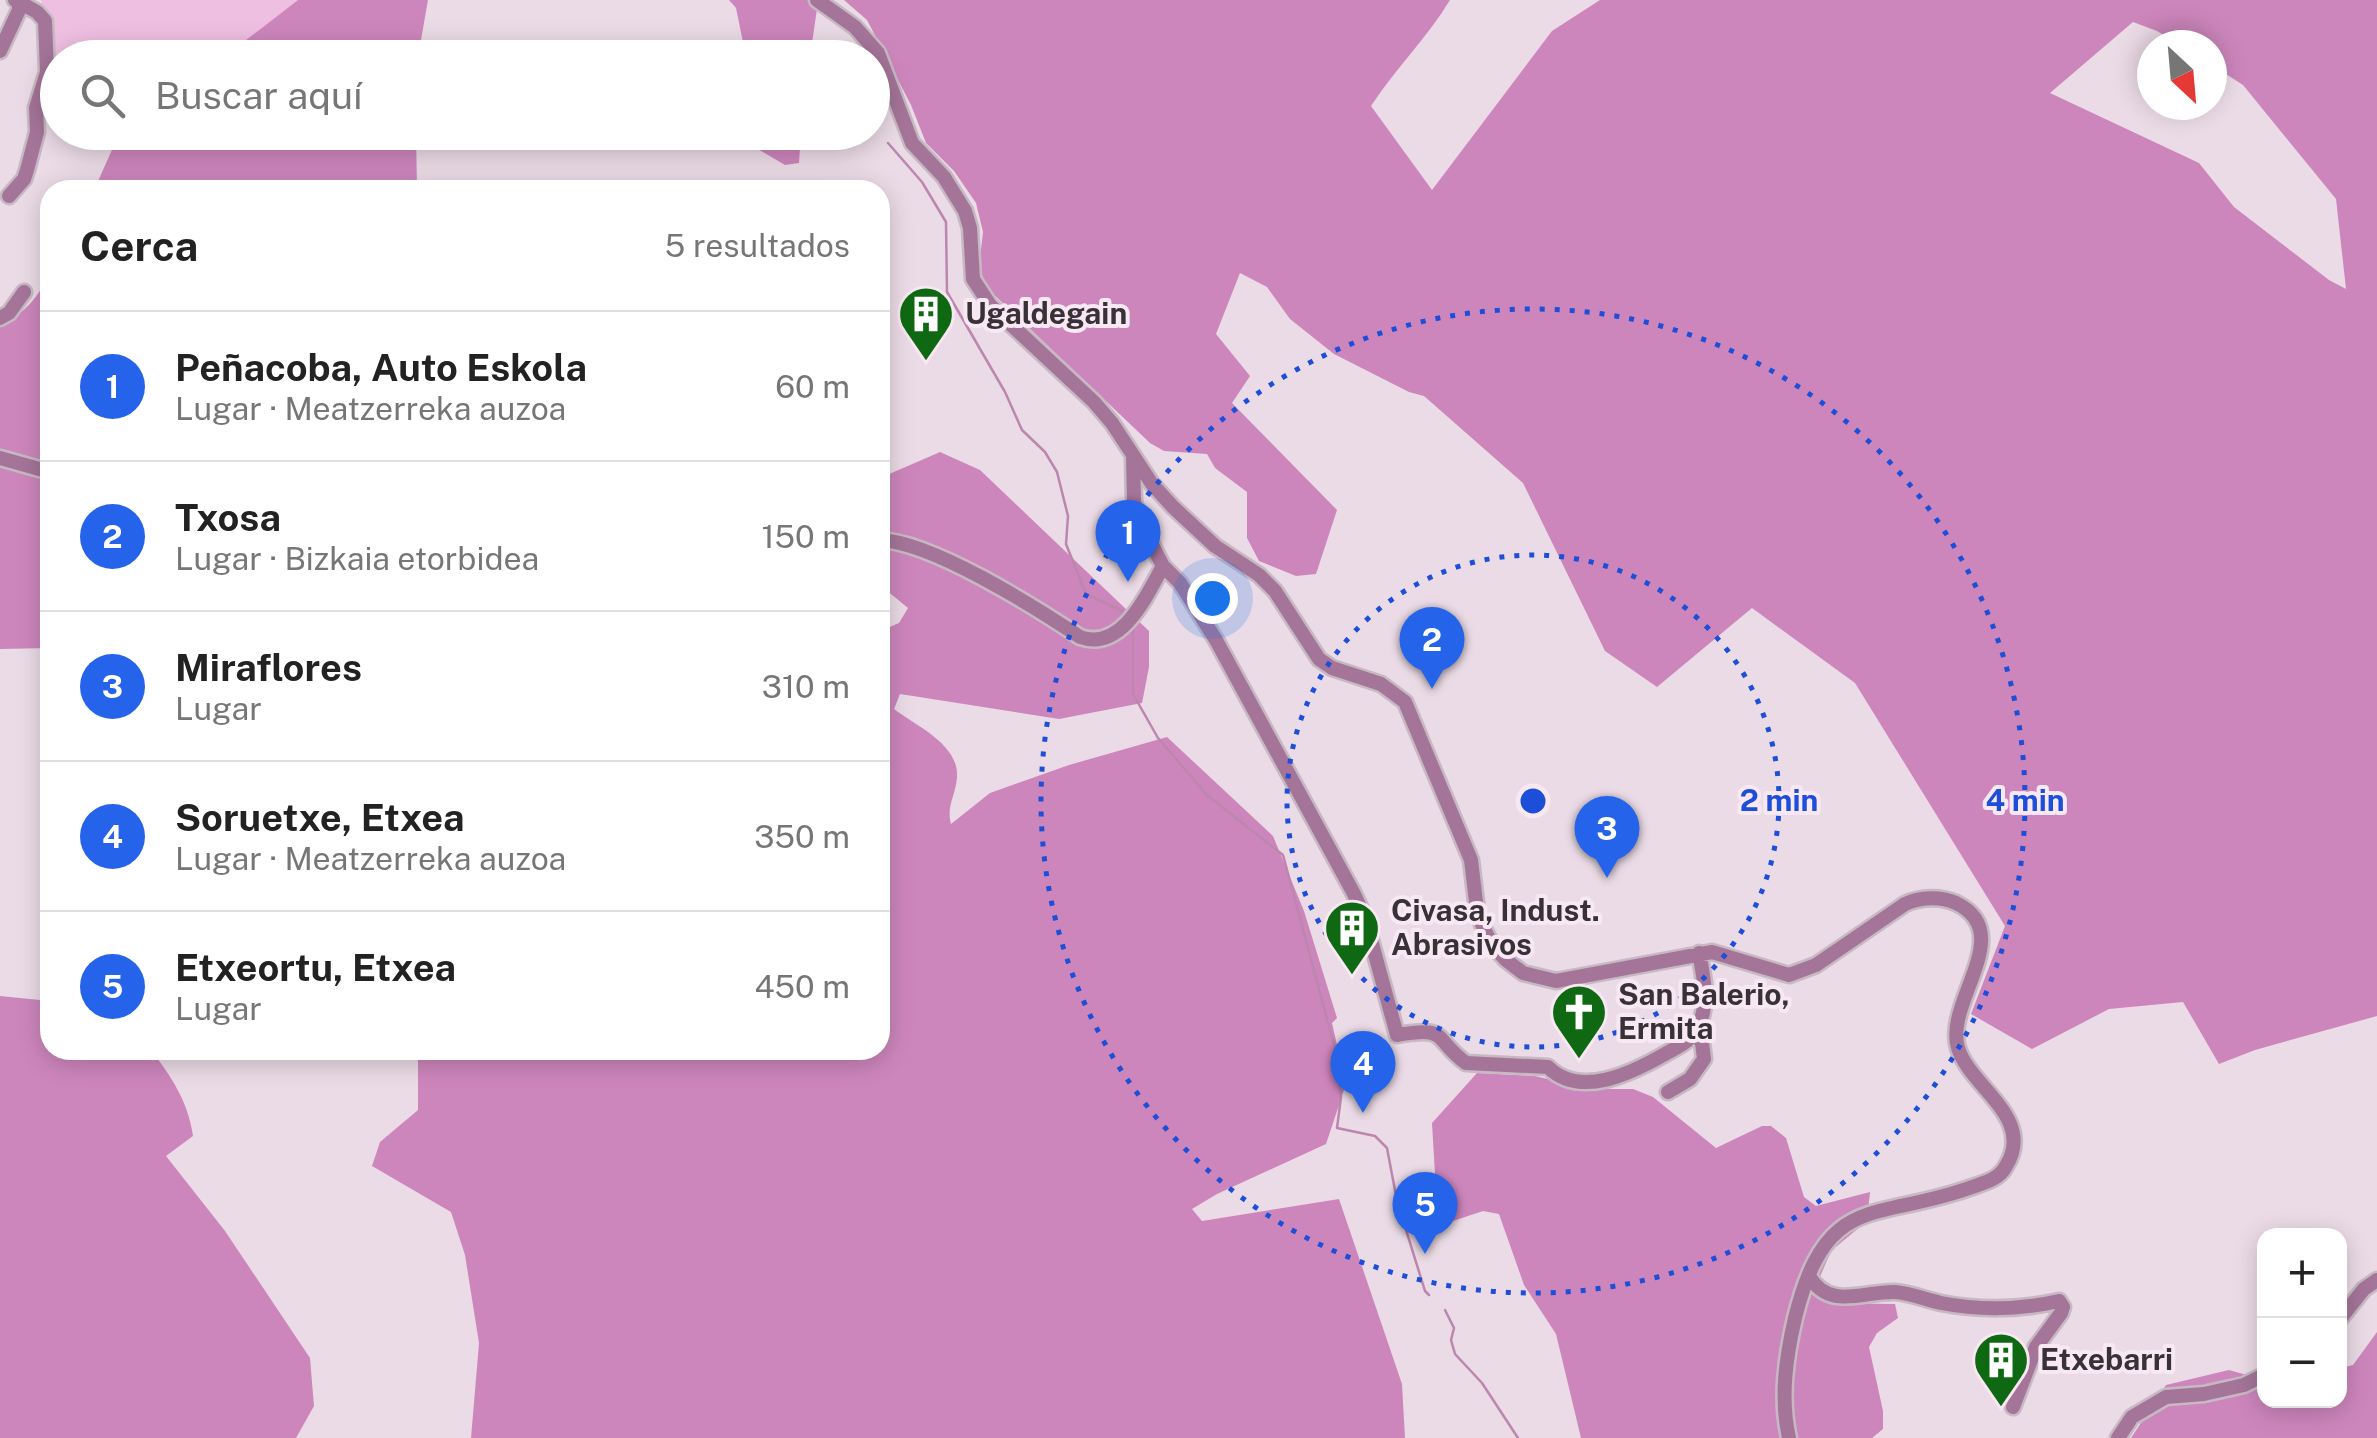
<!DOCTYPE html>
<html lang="es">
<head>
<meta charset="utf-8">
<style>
	body { margin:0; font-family:"Public Sans",sans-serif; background:#f2f2f2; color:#222 }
	.controls { position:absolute; right:30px; bottom:30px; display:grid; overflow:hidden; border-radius:20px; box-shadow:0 5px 25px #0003 }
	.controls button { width:90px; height:90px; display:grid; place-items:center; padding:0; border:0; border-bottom:2px solid #e0e0e0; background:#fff; color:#222; font:50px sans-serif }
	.compass { position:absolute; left:2137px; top:30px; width:90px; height:90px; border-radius:50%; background:#fff; box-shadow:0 5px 25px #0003; rotate:154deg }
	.you { position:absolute; left:1212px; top:598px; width:35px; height:35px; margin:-25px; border:8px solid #fff; border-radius:50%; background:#1a73e8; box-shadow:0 0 0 15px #1a73e833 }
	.badge { display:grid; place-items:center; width:65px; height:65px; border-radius:50%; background:#2563eb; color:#fff; font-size:32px; font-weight:700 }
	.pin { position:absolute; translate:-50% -82px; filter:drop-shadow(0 2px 5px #0008) }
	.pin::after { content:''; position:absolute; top:52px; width:35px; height:30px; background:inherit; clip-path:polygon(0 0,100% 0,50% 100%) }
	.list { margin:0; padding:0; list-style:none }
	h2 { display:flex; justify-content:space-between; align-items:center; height:130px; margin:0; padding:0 40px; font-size:42px }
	h2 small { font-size:32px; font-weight:400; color:#767676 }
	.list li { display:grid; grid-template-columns:65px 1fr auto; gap:30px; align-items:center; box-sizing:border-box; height:150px; padding:0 40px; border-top:2px solid #e0e0e0 }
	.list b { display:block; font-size:38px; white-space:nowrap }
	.list p { margin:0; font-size:32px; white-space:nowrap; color:#767676 }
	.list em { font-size:32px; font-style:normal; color:#767676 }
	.icon { flex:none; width:55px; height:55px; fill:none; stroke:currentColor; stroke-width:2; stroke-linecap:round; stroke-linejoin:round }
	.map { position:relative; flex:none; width:2377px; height:1438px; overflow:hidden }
	.search { position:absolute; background:#fff; box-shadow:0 5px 25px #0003; left:40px; top:40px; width:850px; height:110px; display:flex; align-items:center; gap:25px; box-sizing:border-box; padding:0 35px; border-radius:55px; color:#767676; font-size:38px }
	.panel { position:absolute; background:#fff; box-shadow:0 5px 25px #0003; left:40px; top:180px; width:850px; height:880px; border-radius:30px }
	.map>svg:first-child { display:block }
	.green { fill:#efbfe2 }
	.forest { fill:#cd86bc; fill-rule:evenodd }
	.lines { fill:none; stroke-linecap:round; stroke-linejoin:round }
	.stream { stroke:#bc86ae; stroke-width:2.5 }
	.minor-casing { stroke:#c7b9c3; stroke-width:19 }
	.minor { stroke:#a57599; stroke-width:14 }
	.ring { fill:none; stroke:#1d4ed8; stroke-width:5; stroke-dasharray:5 10 }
	.labels { text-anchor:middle; stroke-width:8; stroke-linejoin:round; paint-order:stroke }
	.poi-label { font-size:30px; font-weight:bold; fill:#383236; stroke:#f8e8f3; text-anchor:start }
	.centre { fill:#1d4ed8; stroke:#f8e8f3; stroke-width:5 }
	.ring-label { font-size:30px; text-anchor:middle; font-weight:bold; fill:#1d4ed8; stroke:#f8e8f3; stroke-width:8; stroke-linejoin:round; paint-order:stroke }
</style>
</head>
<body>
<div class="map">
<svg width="2377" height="1438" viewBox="0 0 2377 1438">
	<rect width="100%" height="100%" fill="#ebdbe6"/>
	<!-- green -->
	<path class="green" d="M41,0H298L224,57L58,58L57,86Z"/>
	<!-- forest -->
	<path class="forest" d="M298,0H428L418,57H224Z
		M729,0H810L817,9L810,57H746L736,8Z
		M844,0H1450C1427,38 1395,69 1371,106L1432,190L1552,31L1600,0H2377V1016L2255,1050L2219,1064L2183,1002L2109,1009L2032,1049L1971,1014L2005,926L1855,683L1752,608L1657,687L1605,651L1523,483L1424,396L1409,392L1334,354L1290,319L1267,287L1240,273L1216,334L1250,376L1232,403L1337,510L1316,574L1296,576L1259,561L1247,538V492L1215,468L1207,454L1164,451L1150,443L987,288L979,267L983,232L976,203L954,171L926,143L911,105L867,20ZM2133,22L2157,31L2180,45H2212V65L2243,85L2336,199L2346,289L2329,280L2234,207L2199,163L2050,93Z
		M120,132L416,133L417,190H94Z
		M754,133H801L799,163L785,165L756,148Z
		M50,272V648L0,649V326C26,312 38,298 50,272Z
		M940,452L980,470L1149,631V667L1142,703L1059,719L900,694L894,709C916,726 959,744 957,777C956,795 946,806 951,824L990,793L1069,765L1167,737L1273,836L1304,911L1337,1018L1332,1023L1346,1084L1326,1144L1217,1194L1192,1209L1202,1221L1339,1199L1402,1384L1405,1438H471L479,1343L465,1255L451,1212L372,1166L380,1142L418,1110V1050H880V631L899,623L908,608L880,585V478Z
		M0,996L50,1001V1050H151C172,1078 188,1101 193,1136L166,1156L225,1231L310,1358L314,1406L296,1438H0Z
		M1477,1073L1535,1076L1589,1089H1633L1653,1097L1716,1148L1762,1126H1771L1786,1138L1804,1197L1816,1206L1870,1192L1867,1221L1831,1251L1816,1286L1832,1303L1895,1304L1898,1318L1877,1333L1869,1347L1883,1411V1429L1872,1438H1581L1556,1334L1524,1285L1499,1214L1483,1211L1438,1226L1432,1123Z
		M2377,1332V1438H2131L2166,1385L2229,1370L2264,1380V1400H2340V1368L2353,1365Z"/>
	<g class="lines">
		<!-- stream -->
		<path class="stream" d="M888,143L922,182L946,222L947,292L1005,392L1022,430L1045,452L1057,472L1068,516L1066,544L1086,594L1124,612
			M1133,625V694L1158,738L1207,795L1283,855L1334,1045L1341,1097L1337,1128L1375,1136L1387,1148L1397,1201L1425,1291L1429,1295
			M1445,1310L1454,1328L1451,1340L1455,1354L1482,1383L1518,1438"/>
		<!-- minor casing -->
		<g class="minor-casing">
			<path id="minor" d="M817,0L855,27L878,53L912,143L944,177L965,211L970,228L973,279L990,305L1094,402L1112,423L1152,484L1173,507L1215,546L1259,575L1275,591L1319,659L1332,668L1381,684L1405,702L1471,860L1477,910L1483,927L1492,945L1506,960L1523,973L1556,981L1712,952L1789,975L1816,965L1905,904C1920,897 1940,896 1956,903C2018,933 1944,1002 1958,1048C1970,1087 2036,1118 2006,1166C2000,1178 1987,1182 1975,1186C1876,1223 1827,1189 1795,1318C1786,1357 1780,1398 1789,1438
				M0,51L19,10V2L15,0
				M9,196L24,179L27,170L37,132L36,108L47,72L45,21L37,12L19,2
				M0,318L9,313L24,292
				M1133,456L1134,502L1140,522L1163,566L1180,583L1216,640L1353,892L1365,918L1397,1035C1450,1026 1432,1038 1466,1063L1548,1067C1580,1099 1632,1073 1665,1054C1676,1048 1689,1042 1696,1031C1710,1007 1704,977 1699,953
				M0,458L50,472
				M880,540C932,542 1035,607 1080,637C1122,652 1147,595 1163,566
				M1668,1092L1690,1079L1704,1059L1702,1043L1695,1032
				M1809,1276C1830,1311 1863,1291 1895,1292C1911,1293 1926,1300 1941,1303C1982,1311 2019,1310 2059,1301L2063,1307L2061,1313L2036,1347L2013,1407
				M2340,1319L2364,1289L2377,1280
				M2118,1438L2132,1417L2166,1397L2204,1394L2244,1385L2264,1375"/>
		</g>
		<!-- minor -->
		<use href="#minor" class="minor"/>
	</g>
	<!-- distance rings -->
	<g class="ring">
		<circle cx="1533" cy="801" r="246"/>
		<circle cx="1533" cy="801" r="492"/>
	</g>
	<!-- icons -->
	<defs>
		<g id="building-pin" transform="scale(2.875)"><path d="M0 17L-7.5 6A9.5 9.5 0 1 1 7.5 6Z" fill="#0f6912" stroke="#f8e8f3"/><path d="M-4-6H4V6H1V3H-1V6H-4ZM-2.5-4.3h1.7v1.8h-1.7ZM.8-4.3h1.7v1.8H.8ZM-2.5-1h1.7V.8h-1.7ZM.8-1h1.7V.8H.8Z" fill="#fff"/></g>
		<g id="church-pin" transform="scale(2.875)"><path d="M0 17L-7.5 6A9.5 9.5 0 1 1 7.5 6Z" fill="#0f6912" stroke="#f8e8f3"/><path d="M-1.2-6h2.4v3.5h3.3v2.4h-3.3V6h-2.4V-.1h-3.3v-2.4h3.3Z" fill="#fff"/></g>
	</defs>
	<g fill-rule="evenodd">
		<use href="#building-pin" x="926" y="314"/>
		<use href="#building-pin" x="1352" y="928"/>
		<use href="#church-pin" x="1579" y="1012"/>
		<use href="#building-pin" x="2001" y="1360"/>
	</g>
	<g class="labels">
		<!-- poi labels -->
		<g class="poi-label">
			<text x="965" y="324">Ugaldegain</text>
			<text x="1391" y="921">Civasa, Indust.<tspan x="1391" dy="34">Abrasivos</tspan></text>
			<text x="1618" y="1005">San Balerio,<tspan x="1618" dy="34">Ermita</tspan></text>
			<text x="2040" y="1370">Etxebarri</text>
		</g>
	</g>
	<circle cx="1533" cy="801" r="15" class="centre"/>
	<g class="ring-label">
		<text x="1779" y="811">2 min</text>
		<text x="2025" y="811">4 min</text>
	</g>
</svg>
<div class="controls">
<button>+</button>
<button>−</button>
</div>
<svg class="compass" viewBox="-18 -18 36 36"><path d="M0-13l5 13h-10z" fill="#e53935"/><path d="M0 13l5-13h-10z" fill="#767676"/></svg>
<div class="you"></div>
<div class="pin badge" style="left:1128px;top:582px">1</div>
<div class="pin badge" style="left:1432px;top:689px">2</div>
<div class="pin badge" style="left:1607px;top:878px">3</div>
<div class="pin badge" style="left:1363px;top:1113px">4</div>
<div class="pin badge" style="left:1425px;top:1254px">5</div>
<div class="search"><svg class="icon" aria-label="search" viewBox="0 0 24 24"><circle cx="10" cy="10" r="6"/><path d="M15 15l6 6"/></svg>Buscar aquí</div>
<section class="panel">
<h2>Cerca<small>5 resultados</small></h2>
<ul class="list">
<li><span class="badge">1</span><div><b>Peñacoba, Auto Eskola</b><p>Lugar · Meatzerreka auzoa</p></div><em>60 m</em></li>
<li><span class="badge">2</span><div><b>Txosa</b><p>Lugar · Bizkaia etorbidea</p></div><em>150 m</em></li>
<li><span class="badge">3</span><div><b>Miraflores</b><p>Lugar</p></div><em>310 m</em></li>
<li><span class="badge">4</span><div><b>Soruetxe, Etxea</b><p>Lugar · Meatzerreka auzoa</p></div><em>350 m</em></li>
<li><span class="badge">5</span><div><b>Etxeortu, Etxea</b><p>Lugar</p></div><em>450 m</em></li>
</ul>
</section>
</div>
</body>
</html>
